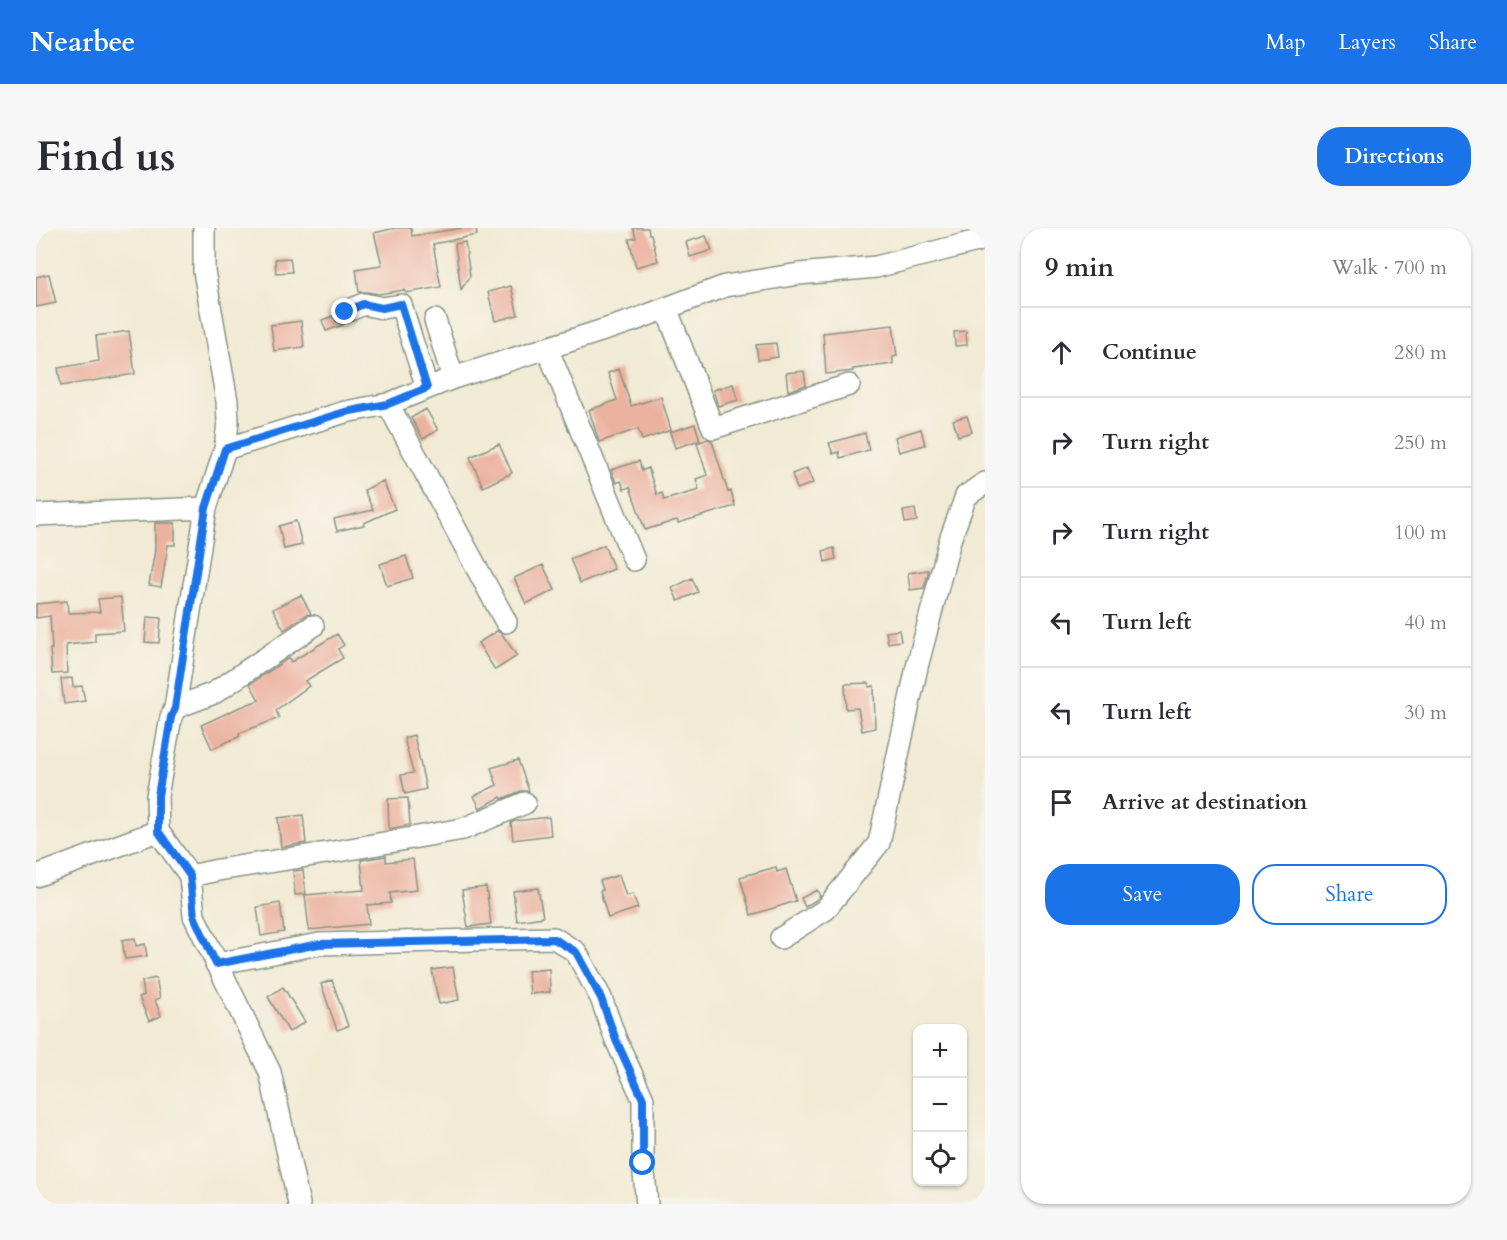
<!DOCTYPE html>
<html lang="en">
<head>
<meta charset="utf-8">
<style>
	body { margin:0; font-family:Cardo,serif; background:#f7f7f7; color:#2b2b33 }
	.controls { position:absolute; right:18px; bottom:18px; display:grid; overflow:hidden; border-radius:12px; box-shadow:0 2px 4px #0004 }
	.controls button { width:54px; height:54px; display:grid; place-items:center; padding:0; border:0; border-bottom:2px solid #e1e1e2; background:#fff; color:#2b2b33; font:30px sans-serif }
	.stop { position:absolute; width:18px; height:18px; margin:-14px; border:4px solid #1a73e8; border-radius:50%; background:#fff }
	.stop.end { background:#1a73e8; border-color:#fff; box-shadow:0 2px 6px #0008 }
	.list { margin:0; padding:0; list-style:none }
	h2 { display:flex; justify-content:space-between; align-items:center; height:78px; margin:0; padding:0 24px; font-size:26px }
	h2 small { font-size:20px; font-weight:400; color:#7c7c81 }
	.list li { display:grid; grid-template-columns:39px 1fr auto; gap:18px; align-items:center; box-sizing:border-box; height:90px; padding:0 24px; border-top:2px solid #e1e1e2 }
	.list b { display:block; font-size:22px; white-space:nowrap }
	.list em { font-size:20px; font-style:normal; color:#7c7c81 }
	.actions { display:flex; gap:12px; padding:18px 24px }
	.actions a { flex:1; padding:14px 0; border:2px solid #1a73e8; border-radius:24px; text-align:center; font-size:21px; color:#1a73e8 }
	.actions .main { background:#1a73e8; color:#fff }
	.icon { flex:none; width:33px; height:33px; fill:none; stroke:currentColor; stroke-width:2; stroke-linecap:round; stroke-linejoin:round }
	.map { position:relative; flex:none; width:949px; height:976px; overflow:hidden; border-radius:24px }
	header { display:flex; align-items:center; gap:36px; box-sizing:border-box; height:84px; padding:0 30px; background:#1a73e8; color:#fff }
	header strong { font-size:28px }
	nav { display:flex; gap:33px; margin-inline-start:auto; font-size:21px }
	.intro { display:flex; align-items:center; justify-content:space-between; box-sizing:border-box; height:144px; padding:0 36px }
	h1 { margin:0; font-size:42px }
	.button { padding:15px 27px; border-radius:24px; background:#1a73e8; color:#fff; font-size:21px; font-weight:700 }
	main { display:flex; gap:36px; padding:0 36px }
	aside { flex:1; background:#fff; border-radius:24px; box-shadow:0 2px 4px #0004 }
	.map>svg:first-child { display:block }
	.building { fill:#ecb2a0 }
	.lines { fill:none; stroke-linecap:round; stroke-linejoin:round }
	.minor-casing { stroke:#889484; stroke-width:24 }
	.minor { stroke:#fff; stroke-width:21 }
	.route { stroke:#1a73e8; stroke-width:8 }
</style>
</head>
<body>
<header>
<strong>Nearbee</strong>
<nav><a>Map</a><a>Layers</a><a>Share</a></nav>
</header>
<div class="intro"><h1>Find us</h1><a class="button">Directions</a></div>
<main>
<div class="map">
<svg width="949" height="976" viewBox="0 0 949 976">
	<rect width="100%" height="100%" fill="#f7f3e8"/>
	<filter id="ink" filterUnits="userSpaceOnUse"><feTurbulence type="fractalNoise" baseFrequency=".0167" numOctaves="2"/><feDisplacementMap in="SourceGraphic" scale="12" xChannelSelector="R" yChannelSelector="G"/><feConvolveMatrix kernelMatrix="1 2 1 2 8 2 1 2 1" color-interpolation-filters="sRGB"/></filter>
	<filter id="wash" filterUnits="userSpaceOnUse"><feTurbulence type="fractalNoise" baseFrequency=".008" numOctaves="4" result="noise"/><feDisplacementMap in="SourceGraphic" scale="24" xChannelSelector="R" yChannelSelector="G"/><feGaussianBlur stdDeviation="1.35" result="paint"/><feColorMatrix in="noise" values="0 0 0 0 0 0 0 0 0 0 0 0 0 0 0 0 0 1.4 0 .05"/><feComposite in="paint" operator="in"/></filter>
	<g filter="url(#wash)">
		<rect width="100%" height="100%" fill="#f1ead4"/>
		<g id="blocks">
			<!-- building -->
			<path class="building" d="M359,0H375L376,8L427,0H440L441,7L397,16L405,59L370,65L368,62L343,66L331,64H323L320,41L346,37L338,5Z
				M597,0H612L613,6H615L622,33L600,39L593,11L600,10Z
				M670,8L676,22L654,29L650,14Z
				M429,14L434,48L425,62L419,16Z
				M254,30L256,44L240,45L239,31Z
				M13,46L20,75L0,79V49Z
				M475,58L482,87L459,93L452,64Z
				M297,88L301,94L307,97L290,103L286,92Z
				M265,93L268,119L238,123L235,97Z
				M857,97L861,128L857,129V136L817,141V143L790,146L787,105Z
				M93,103L99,146L25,158L22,140L63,133L60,108Z
				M930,103L931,117L919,118L918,104Z
				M740,115L742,129L722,132L720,117Z
				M583,141L595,178L625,169L635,202L606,212L602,201L563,214L553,182L581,172L572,145Z
				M768,143L770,157L752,163L750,145Z
				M697,156L702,172L682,178L677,162Z
				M390,181L402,202L387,211L375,190Z
				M931,188L936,204L922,208L917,192Z
				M659,196L664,212L639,220L634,204Z
				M885,201L889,217L863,224L859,209Z
				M829,205L833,222L804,230L803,224L797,226L793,215Z
				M672,211L676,213L692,264L695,263L699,278L642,295L641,292L609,302L594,259L588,261L585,253L580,255L575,242L603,233L606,243L612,240L621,267L626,265L628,272L663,262L660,251L671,247L661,215Z
				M463,216L476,245L447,259L434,229Z
				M771,240L777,255L761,261L756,246Z
				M347,253L359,281L328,295V297L301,303L298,291L337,282L328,262Z
				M879,281L881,293L869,295L867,283Z
				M260,293L266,317L248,321L243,298Z
				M119,295H139V317H132L125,359L113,357L119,322Z
				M568,317L578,341L544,355L534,331Z
				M798,320L800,331L789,334L787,323Z
				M370,328L377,350L351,358L344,336Z
				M507,337L519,362L490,376L478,350Z
				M892,342V346L888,360L874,362L872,345Z
				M656,350L662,364L642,373L636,360Z
				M265,367L275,386L270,387L248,402L237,381Z
				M85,369L88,403L59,405V414L30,417L31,445L16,446L14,421H16L14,388L0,390V376L31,373L32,385L64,384L62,371Z
				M111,389L125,390L123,415L109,414Z
				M863,402L865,413L852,415L850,404Z
				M461,403L466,406L481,428L459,442L442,415Z
				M301,406L308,417L302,421L307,430L269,453L273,458L240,482L243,490L203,505L204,508L176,521L165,497L202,480L223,472L214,456L253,430L255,434Z
				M36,450L37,459L46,458L49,473L28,476L25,451Z
				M833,455V459L838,458L839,500L826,503L822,480L810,481L809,456Z
				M378,507L390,561L369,566L365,547L377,545L368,510Z
				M482,532L493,563H485L466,571L465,569L444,580L438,568L461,557L455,540Z
				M372,570L374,597L353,601L352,571Z
				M267,587L270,615L245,619L242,590Z
				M513,589L515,607L477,612L475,595L479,593Z
				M350,628V634L377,631L381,662L354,665L355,675L331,677L333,696L273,702L269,667L328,662L325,632Z
				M740,639L741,644L750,641L760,673L715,687L704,649Z
				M267,642L270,666L259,667L257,643Z
				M583,647L590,668L597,666L602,680L572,690L564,663L567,662L564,653Z
				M450,659L455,696L432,699L426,662Z
				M502,660L507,689L481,693L477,663Z
				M781,662L784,668L780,672L769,679L765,670Z
				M244,675L248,704L225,708L221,679Z
				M99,710L100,718L109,716L111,728L89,731L86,712Z
				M417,739L423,772L403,776L396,742Z
				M513,741L514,764L494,766L492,743Z
				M120,750L124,770L119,772L125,788L113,793L103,769L108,767L106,753Z
				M296,752L312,798L301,802L285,756Z
				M247,759L269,794L253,804L232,769Z"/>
		</g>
	</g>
	<g filter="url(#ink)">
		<use href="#blocks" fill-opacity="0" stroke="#889484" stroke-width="1.5"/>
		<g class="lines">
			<!-- minor casing -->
			<g class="minor-casing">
				<path id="minor" d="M168,0V43L191,173L192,194L189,221L170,280L139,480L135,489L121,568L122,603L154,648L158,688L234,844L263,976
					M630,80L677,200L813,157
					M309,84L328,76L346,80L365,77L391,160
					M399,92L417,150
					M511,120L598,332
					M352,176L470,394
					M189,221L309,184L352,176L417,150L596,93L689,58L763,46L840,39L949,11
					M0,287L170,280
					M139,480L178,465L277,398
					M0,648L122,603
					M154,648L182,642L297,624L427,601L489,575
					M745,710L789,682L843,615L881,439L914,312L930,268L949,255
					M180,736L283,716L518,710L540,724L565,770L580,812L607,871V935L611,976"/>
			</g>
			<!-- minor -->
			<use href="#minor" class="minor"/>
		</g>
	</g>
	<g class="lines" filter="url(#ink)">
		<!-- route -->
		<path class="route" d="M309,84L327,76L346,80L365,76L391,160L352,176L309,184L189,221L170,280L139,480L135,489L122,568V603L154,648L158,688L180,736L283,716L518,711L540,724L565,770L580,812L607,871V935"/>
	</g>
</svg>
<div class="controls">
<button>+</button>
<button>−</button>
<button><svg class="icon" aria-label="locate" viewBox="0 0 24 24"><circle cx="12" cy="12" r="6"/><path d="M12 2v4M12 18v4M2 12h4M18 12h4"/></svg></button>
</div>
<div class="stop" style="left:607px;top:935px"></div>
<div class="stop end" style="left:309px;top:84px"></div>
</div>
<aside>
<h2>9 min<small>Walk · 700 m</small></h2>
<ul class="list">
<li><svg class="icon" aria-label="ahead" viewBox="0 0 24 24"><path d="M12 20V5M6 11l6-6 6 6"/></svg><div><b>Continue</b></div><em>280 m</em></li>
<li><svg class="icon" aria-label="right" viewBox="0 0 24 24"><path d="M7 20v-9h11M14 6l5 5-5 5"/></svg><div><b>Turn right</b></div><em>250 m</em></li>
<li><svg class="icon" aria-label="right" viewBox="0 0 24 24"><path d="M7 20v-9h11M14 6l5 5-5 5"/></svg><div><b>Turn right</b></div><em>100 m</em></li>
<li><svg class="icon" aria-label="left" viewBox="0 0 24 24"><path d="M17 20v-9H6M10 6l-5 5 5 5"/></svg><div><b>Turn left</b></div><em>40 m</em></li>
<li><svg class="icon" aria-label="left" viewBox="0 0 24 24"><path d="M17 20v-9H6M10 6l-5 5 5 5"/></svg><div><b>Turn left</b></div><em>30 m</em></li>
<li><svg class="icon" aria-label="arrive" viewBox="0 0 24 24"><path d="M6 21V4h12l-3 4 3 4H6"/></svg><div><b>Arrive at destination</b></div></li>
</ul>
<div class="actions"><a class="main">Save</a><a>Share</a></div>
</aside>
</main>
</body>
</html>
